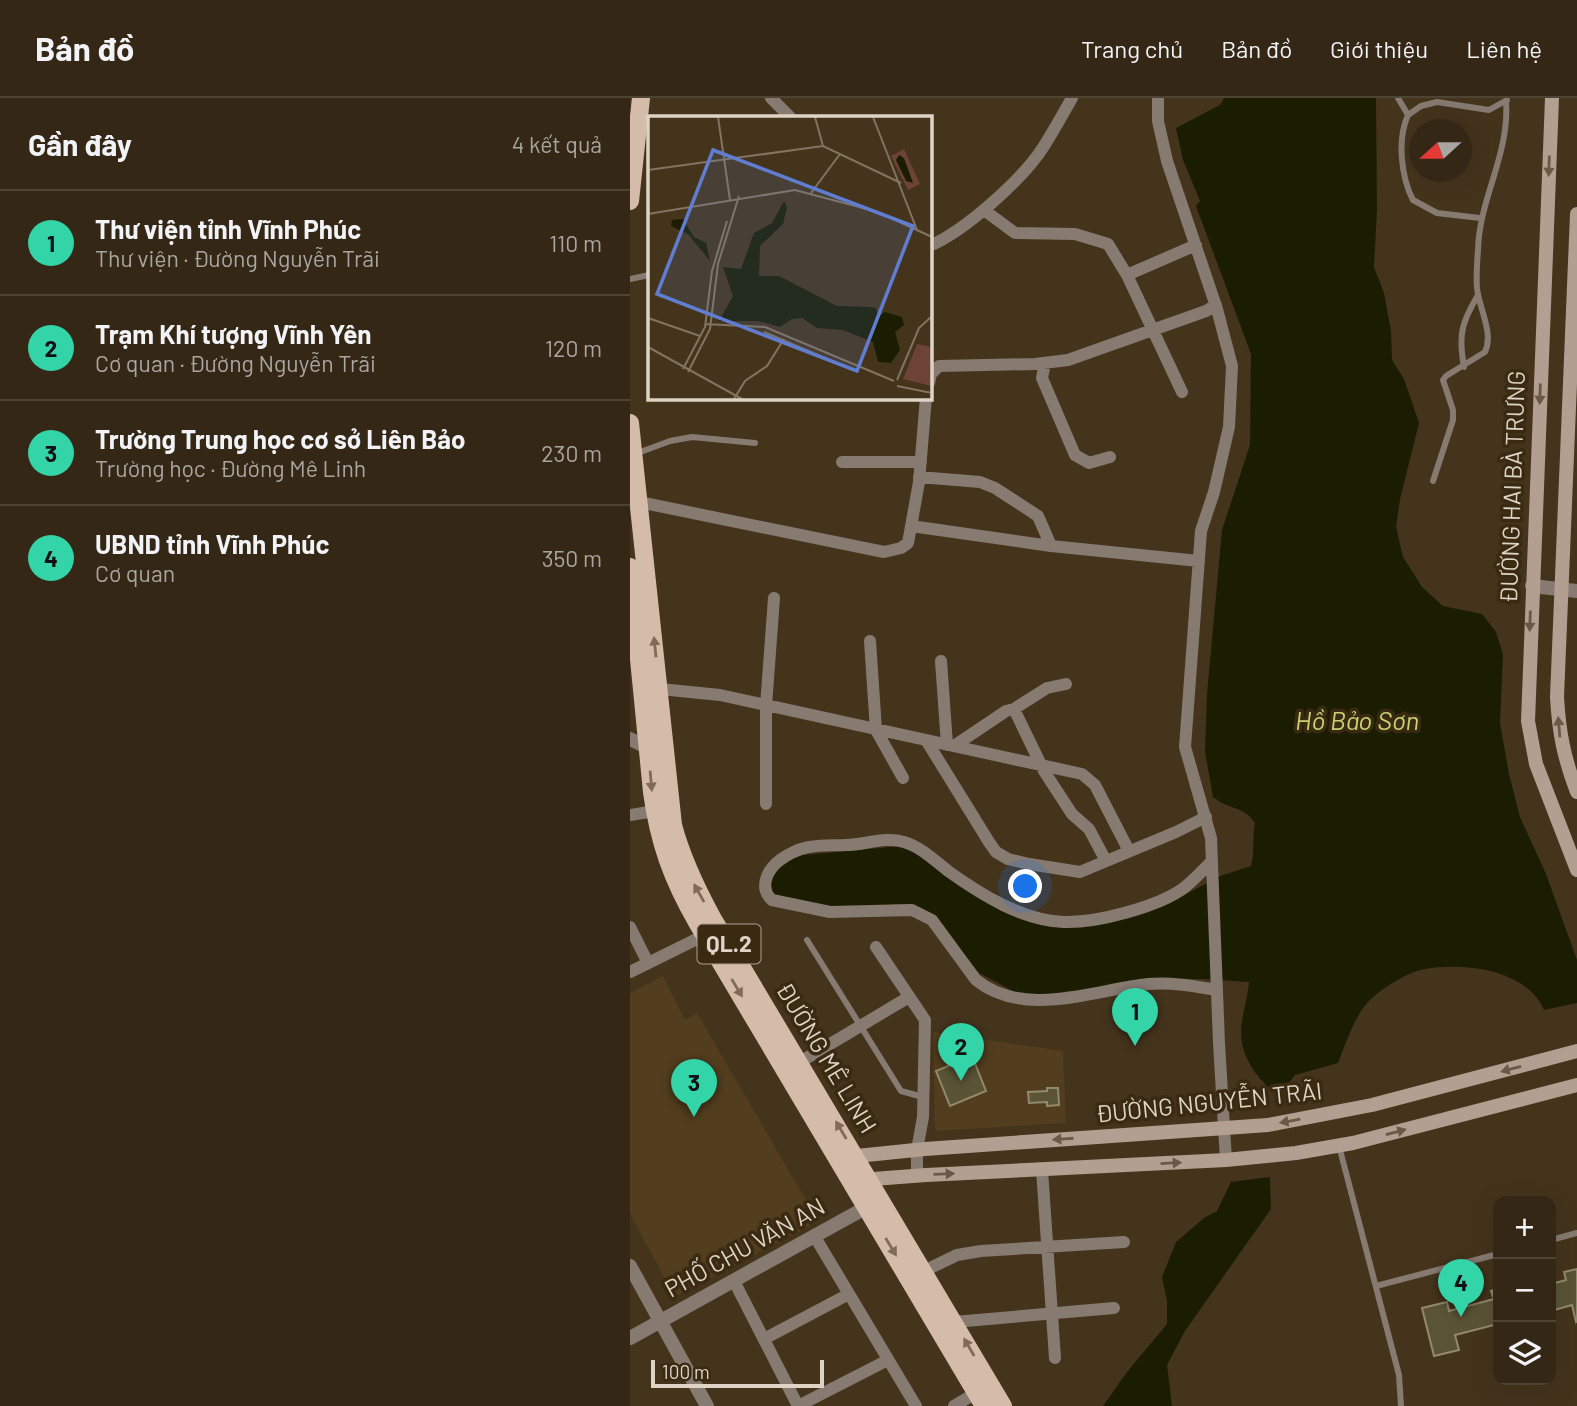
<!DOCTYPE html>
<html lang="vi">
<head>
<meta charset="utf-8">
<style>
	body { margin:0; font-family:Barlow,sans-serif; background:#3f3322; color:#f1f3f6 }
	.controls { position:absolute; right:21px; bottom:21px; display:grid; overflow:hidden; border-radius:14px; box-shadow:0 7px 28px #0002 }
	.controls button { width:63px; height:63px; display:grid; place-items:center; padding:0; border:0; border-bottom:2px solid #4e4434; background:#342715; color:#f1f3f6; font:35px sans-serif }
	.compass { position:absolute; left:779px; top:21px; width:63px; height:63px; border-radius:50%; background:#342715; box-shadow:0 7px 28px #0002; rotate:249deg }
	.scale { position:absolute; left:21px; bottom:18px; width:173px; box-sizing:border-box; padding-left:7px; border:4px solid #ded3c5; border-top:0; font-size:19px; line-height:24px; white-space:nowrap; color:#ded3c5; -webkit-text-stroke:5px #3a2a12; paint-order:stroke }
	.you { position:absolute; left:396px; top:789px; width:24px; height:24px; margin:-18px; border:5px solid #fff; border-radius:50%; background:#1a73e8; box-shadow:0 0 0 10px #1a73e833 }
	.badge { display:grid; place-items:center; width:46px; height:46px; border-radius:50%; background:#33d4a8; color:#111; font-size:23px; font-weight:700 }
	.pin { position:absolute; translate:-50% -58px; filter:drop-shadow(0 2px 4px #0008) }
	.pin::after { content:''; position:absolute; top:37px; width:24px; height:21px; background:inherit; clip-path:polygon(0 0,100% 0,50% 100%) }
	.list { margin:0; padding:0; list-style:none }
	h2 { display:flex; justify-content:space-between; align-items:center; height:91px; margin:0; padding:0 28px; font-size:30px }
	h2 small { font-size:23px; font-weight:400; color:#a9a5a0 }
	.list li { display:grid; grid-template-columns:46px 1fr auto; gap:21px; align-items:center; box-sizing:border-box; height:105px; padding:0 28px; border-top:2px solid #4e4434 }
	.list b { display:block; font-size:26px; white-space:nowrap }
	.list p { margin:0; font-size:23px; white-space:nowrap; color:#a9a5a0 }
	.list em { font-size:23px; font-style:normal; color:#a9a5a0 }
	.icon { flex:none; width:38px; height:38px; fill:none; stroke:currentColor; stroke-width:2; stroke-linecap:round; stroke-linejoin:round }
	.map { position:relative; flex:none; width:947px; height:1308px; overflow:hidden }
	header { display:flex; align-items:center; gap:42px; box-sizing:border-box; height:98px; padding:0 35px; background:#342715; border-bottom:2px solid #4e4434 }
	header strong { font-size:33px }
	nav { display:flex; gap:38px; margin-inline-start:auto; font-size:24px }
	main { display:flex }
	aside { flex:1; background:#342715 }
	.map>svg:first-child { display:block }
	.built { fill:#523d1e }
	.water { fill:#1b1d00 }
	.building { fill:#5a5336; stroke:#928a6b; stroke-width:2 }
	.lines { fill:none; stroke-linecap:round; stroke-linejoin:round }
	.service { stroke:#867a71; stroke-width:6 }
	.minor { stroke:#867a71; stroke-width:12 }
	.tertiary { stroke:#867a71; stroke-width:14 }
	.secondary { stroke:#b39f91; stroke-width:14 }
	.primary { stroke:#d5bcaa; stroke-width:18 }
	.oneway { fill:#6a5945 }
	.oneway2 { fill:#806c56 }
	.labels { text-anchor:middle; stroke-width:7; stroke-linejoin:round; paint-order:stroke }
	.shield { fill:#3a2a12; stroke:#ada08f; stroke-width:2 }
	.shield-label { font-size:23px; font-weight:bold; fill:#ded3c5 }
	.street-label { font-size:24px; fill:#ded3c5; stroke:#3a2a12 }
	.water-label { font-size:26px; font-style:italic; fill:#c9d270; stroke:#3a2a12 }
	.inset-road { fill:none; stroke:#827460; stroke-width:2 }
	.view { fill:#617dd1; fill-opacity:0.15; stroke:#617dd1; stroke-width:3.5 }
	.inset-edge { fill:none; stroke:#ded3c5; stroke-width:3.5 }
</style>
</head>
<body>
<header>
<strong>Bản đồ</strong>
<nav><a>Trang chủ</a><a>Bản đồ</a><a>Giới thiệu</a><a>Liên hệ</a></nav>
</header>
<main>
<aside>
<h2>Gần đây<small>4 kết quả</small></h2>
<ul class="list">
<li><span class="badge">1</span><div><b>Thư viện tỉnh Vĩnh Phúc</b><p>Thư viện · Đường Nguyễn Trãi</p></div><em>110 m</em></li>
<li><span class="badge">2</span><div><b>Trạm Khí tượng Vĩnh Yên</b><p>Cơ quan · Đường Nguyễn Trãi</p></div><em>120 m</em></li>
<li><span class="badge">3</span><div><b>Trường Trung học cơ sở Liên Bảo</b><p>Trường học · Đường Mê Linh</p></div><em>230 m</em></li>
<li><span class="badge">4</span><div><b>UBND tỉnh Vĩnh Phúc</b><p>Cơ quan</p></div><em>350 m</em></li>
</ul>
</aside>
<div class="map">
<svg width="947" height="1308" viewBox="0 0 947 1308">
	<rect width="100%" height="100%" fill="#45341c"/>
	<!-- built -->
	<path class="built" d="M33,878L55,922L67,915L188,1123L45,1199L0,1116V895Z
		M303,934L433,953L436,1025L305,1033Z"/>
	<!-- water -->
	<path class="water" d="M594,0H746L747,113L744,169L754,195L761,233L762,262L774,281L789,325L770,401L766,429L773,459L792,489L813,508L852,516L866,534L873,556L870,625L879,676L890,719L916,776L947,862V905L914,912C896,871 834,864 795,871C777,874 751,891 739,903C723,921 717,943 708,965L665,977L656,989L646,995C623,978 607,952 612,923C614,910 618,897 619,884L572,881H524L405,898L385,894L349,875L307,822L289,809L271,806L201,811L147,799L142,795L141,781L145,772L164,758L271,748L295,760L338,793L389,821L416,828L481,823L538,806L590,778L621,768C625,754 622,740 625,725C614,708 599,712 583,699L575,654L577,596L592,432L620,347L621,256L566,108L570,103L553,62L546,30L590,7Z
		M640,1079L641,1111L555,1233L537,1267L542,1308H473L497,1274L537,1226V1203L532,1179L546,1144L574,1120L587,1113L601,1084Z"/>
	<!-- building -->
	<path class="building" d="M342,958L356,993L320,1008L306,973Z
		M417,990H428L429,1007L417,1008V1004L399,1005L398,994L417,993Z
		M947,1171V1223L946,1224L942,1207L921,1213V1186L936,1182L934,1174Z
		M868,1191V1226L825,1237L829,1252L804,1258L792,1210L817,1204L819,1213L864,1201L861,1193Z"/>
	<g class="lines">
		<!-- service -->
		<path class="service" d="M768,0L778,17
			M850,120L807,115L783,102C771,79 767,41 778,17L791,8L807,4L859,12L877,2
			M0,181L19,177
			M834,269C828,236 832,224 848,197
			M5,356L40,343L62,339L125,345
			M803,383L823,322V312L813,282L816,278L855,254C864,235 849,210 847,190C846,178 847,165 848,152C849,101 880,56 876,3
			M177,842L271,993L293,999
			M709,1048L769,1277L771,1308
			M921,1142L947,1135
			M746,1188L868,1156"/>
		<!-- minor -->
		<path class="minor" d="M141,0L160,19
			M528,0V23L537,63L587,211L602,268L599,329L584,394L571,433L555,649L581,740L589,945L596,1062
			M354,112L385,135L445,136L478,146L497,177L552,294
			M299,148C334,134 394,80 414,48C424,32 433,16 442,0
			M497,177L566,147
			M415,265L412,280L445,357L459,365L480,359
			M299,285L301,276L309,268L405,266L438,262L576,213L586,207
			M212,364H291
			M289,379L350,384L365,390L408,418L421,448
			M9,404L254,454L271,450L278,445L289,384L296,299
			M281,428L421,448L569,463
			M240,543L246,632L273,680
			M311,563L317,647
			M30,591L90,597L452,676L465,687L499,753
			M384,611L414,673L442,716L459,731L476,763
			M296,642L359,744L366,754L378,761L399,766L450,774L546,734L576,719
			M324,648L376,613L384,611L417,590L436,586
			M136,706V608L144,500
			M0,717L25,713
			M582,763C573,772 565,781 555,789C529,809 466,825 434,824C393,823 350,796 318,773C304,762 291,749 274,744C255,738 235,747 216,747C189,748 174,745 150,762C138,771 128,789 142,802L200,814L282,812L302,822L346,882C395,921 463,892 518,886C541,884 564,888 587,892
			M0,829L18,865
			M246,849L295,922L293,1019L287,1052V1078
			M0,874L75,837
			M170,964L279,899
			M412,1072L425,1260
			M185,1139L286,1308
			M294,1173L327,1157L351,1153L494,1144
			M104,1183L168,1308
			M324,1224L484,1210
			M134,1241L219,1196
			M168,1308L258,1262
			M324,1308L346,1295"/>
		<!-- tertiary -->
		<path class="tertiary" d="M902,488L947,493
			M0,641L23,652
			M0,1168L77,1308
			M0,1240L244,1105"/>
		<!-- secondary -->
		<path class="secondary" d="M922,0L898,623L906,666L947,772
			M947,116L927,599C929,635 934,660 947,694
			M217,1059L295,1051L638,1027L742,1007L947,953
			M230,1082L296,1077L596,1062L666,1055L723,1045L947,987"/>
		<!-- primary -->
		<path class="primary" d="M0,103L11,0
			M0,325L43,727C52,761 66,790 83,821L373,1308
			M0,469L22,694C29,745 42,781 68,826L354,1308"/>
	</g>
	<!-- one-way arrows -->
	<defs><path id="oneway-solid" d="M-6-.8H1V-3.2L6.5 0L1 3.2V.8H-6Z" transform="scale(1.75)"/></defs>
	<g class="oneway">
		<use href="#oneway-solid" transform="translate(919 68) rotate(92)"/>
		<use href="#oneway-solid" transform="translate(910 296) rotate(92)"/>
		<use href="#oneway-solid" transform="translate(900 523) rotate(92)"/>
		<use href="#oneway-solid" transform="translate(929 629) rotate(-95)"/>
		<use href="#oneway-solid" transform="translate(881 971) rotate(165)"/>
		<use href="#oneway-solid" transform="translate(660 1023) rotate(170)"/>
		<use href="#oneway-solid" transform="translate(766 1034) rotate(-15)"/>
		<use href="#oneway-solid" transform="translate(433 1041) rotate(176)"/>
		<use href="#oneway-solid" transform="translate(541 1065) rotate(-3)"/>
		<use href="#oneway-solid" transform="translate(314 1076) rotate(-2)"/>
	</g>
	<g class="oneway2">
		<use href="#oneway-solid" transform="translate(25 549) rotate(-96)"/>
		<use href="#oneway-solid" transform="translate(21 683) rotate(85)"/>
		<use href="#oneway-solid" transform="translate(69 795) rotate(-119)"/>
		<use href="#oneway-solid" transform="translate(107 890) rotate(59)"/>
		<use href="#oneway-solid" transform="translate(211 1032) rotate(-121)"/>
		<use href="#oneway-solid" transform="translate(261 1149) rotate(59)"/>
		<use href="#oneway-solid" transform="translate(339 1249) rotate(-120)"/>
	</g>
	<g class="labels">
		<!-- shield labels -->
		<rect class="shield" x="67.5" y="826.5" width="63" height="39" rx="5"/>
		<g class="shield-label">
			<text x="99" y="854">QL.2</text>
		</g>
		<!-- street labels -->
		<g class="street-label">
			<text transform="translate(883 389) rotate(-88)" y="8">ĐƯỜNG HAI BÀ TRƯNG</text>
			<text transform="translate(196 960) rotate(59)" y="8">ĐƯỜNG MÊ LINH</text>
			<text transform="translate(579 1005) rotate(-6)" y="8">ĐƯỜNG NGUYỄN TRÃI</text>
			<text transform="translate(115 1150) rotate(-29)" y="8">PHỐ CHU VĂN AN</text>
		</g>
		<!-- water labels -->
		<g class="water-label">
			<text x="727" y="632">Hồ Bảo Sơn</text>
		</g>
	</g>
	<!-- overview -->
	<g transform="translate(18 18)">
		<rect width="284" height="284" fill="#45341c"/>
		<path d="M256,33L272,68L260,74L243,40ZM269,228L283,231V270L255,263Z" fill="#6c4335"/>
		<path d="M251,39L256,42L265,67L258,65L248,44ZM136,85L139,91L135,108L112,130L111,160H131L189,190L223,191L228,192L230,201L237,196L254,201L256,209L247,216L252,234L243,247L230,246L225,226L195,214L169,212L154,202L144,203L132,211L110,205H71L85,180L75,151L93,153L106,117L124,107ZM35,103L46,121L58,127L62,145L40,118L23,110L24,104Z" fill="#1b1d00"/>
		<path class="inset-road" d="M70,1L82,84M167,1L175,30M225,1L269,114M0,54L175,30L253,67M163,77L192,38M0,98L147,74L230,96L284,121M0,202L52,220M57,208L117,211L246,265M116,216L205,254M0,231L94,283M35,253L57,211L64,155L79,105M40,256L62,213L70,148L91,80M249,264L271,212L284,200M249,270L284,277M86,283L97,265L119,250L136,223"/>
		<path class="view" d="M65,34L265,110L209,255L9,178Z"/>
		<rect width="284" height="284" class="inset-edge"/>
	</g>
</svg>
<div class="controls">
<button>+</button>
<button>−</button>
<button><svg class="icon" aria-label="layers" viewBox="0 0 24 24"><path d="M12 4l9 5-9 5-9-5zM3 14l9 5 9-5"/></svg></button>
</div>
<svg class="compass" viewBox="-18 -18 36 36"><path d="M0-13l5 13h-10z" fill="#e53935"/><path d="M0 13l5-13h-10z" fill="#a9a5a0"/></svg>
<div class="scale">100 m</div>
<div class="you"></div>
<div class="pin badge" style="left:505px;top:948px">1</div>
<div class="pin badge" style="left:331px;top:983px">2</div>
<div class="pin badge" style="left:64px;top:1019px">3</div>
<div class="pin badge" style="left:831px;top:1219px">4</div>
</div>
</main>
</body>
</html>
